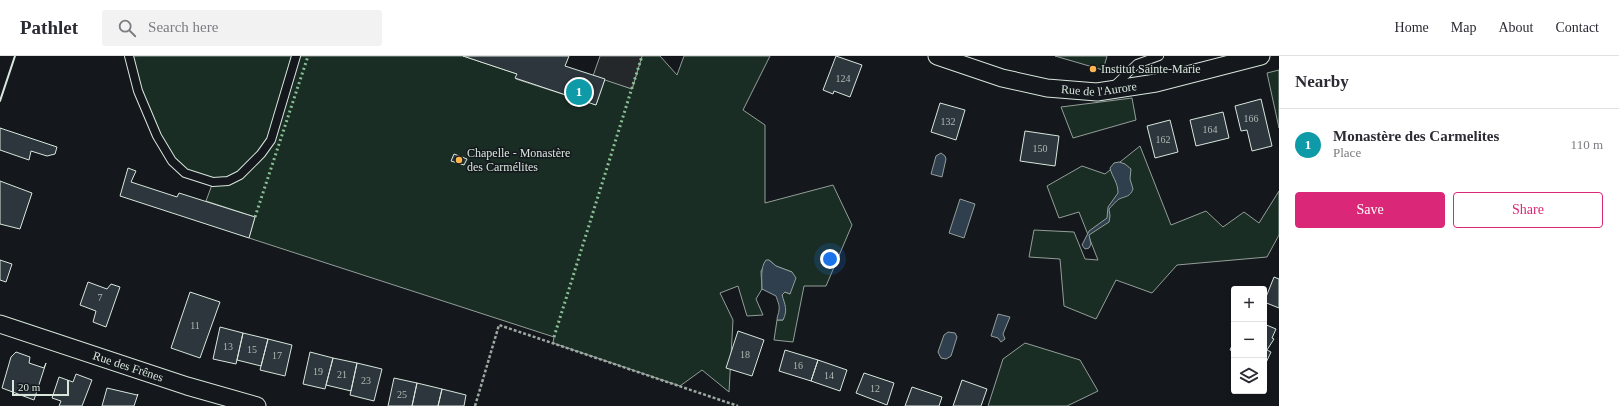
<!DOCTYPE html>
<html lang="en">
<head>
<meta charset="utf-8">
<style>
	body { margin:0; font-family:"Times New Roman",serif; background:#f2f2f3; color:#2b2b33 }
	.controls { position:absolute; right:12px; bottom:12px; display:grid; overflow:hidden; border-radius:4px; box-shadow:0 2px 6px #0003 }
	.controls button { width:36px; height:36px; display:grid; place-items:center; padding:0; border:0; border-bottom:1px solid #e1e1e2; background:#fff; color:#2b2b33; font:20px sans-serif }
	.scale { position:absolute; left:12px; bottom:10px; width:57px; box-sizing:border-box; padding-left:4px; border:2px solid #d8e6dc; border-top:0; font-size:11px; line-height:14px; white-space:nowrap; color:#d8e6dc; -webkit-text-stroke:3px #14181c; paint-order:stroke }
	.you { position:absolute; left:830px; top:203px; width:14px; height:14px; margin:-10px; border:3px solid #fff; border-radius:50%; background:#1a73e8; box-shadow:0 0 0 6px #1a73e833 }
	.badge { display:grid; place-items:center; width:26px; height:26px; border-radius:50%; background:#db2777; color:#fff; font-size:13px; font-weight:700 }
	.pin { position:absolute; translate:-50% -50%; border:2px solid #fff; box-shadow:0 1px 4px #0006 }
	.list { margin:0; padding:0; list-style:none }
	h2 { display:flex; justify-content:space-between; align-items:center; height:52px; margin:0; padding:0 16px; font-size:17px }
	h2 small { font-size:13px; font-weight:400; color:#7c7c81 }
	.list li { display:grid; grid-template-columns:26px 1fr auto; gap:12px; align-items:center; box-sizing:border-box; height:72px; padding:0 16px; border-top:1px solid #e1e1e2 }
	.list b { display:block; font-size:15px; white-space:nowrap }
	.list p { margin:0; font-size:13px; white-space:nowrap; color:#7c7c81 }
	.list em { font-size:13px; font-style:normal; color:#7c7c81 }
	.actions { display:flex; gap:8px; padding:12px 16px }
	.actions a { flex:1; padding:9px 0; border:1px solid #db2777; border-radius:4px; text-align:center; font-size:14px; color:#db2777 }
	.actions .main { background:#db2777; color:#fff }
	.icon { flex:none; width:22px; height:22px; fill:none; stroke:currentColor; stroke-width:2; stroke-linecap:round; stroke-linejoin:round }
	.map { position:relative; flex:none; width:1279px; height:350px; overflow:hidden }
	header { display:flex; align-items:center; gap:24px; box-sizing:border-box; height:56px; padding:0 20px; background:#fff; border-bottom:1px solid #e1e1e2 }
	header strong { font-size:19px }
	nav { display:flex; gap:22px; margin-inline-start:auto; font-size:14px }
	.search { width:280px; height:36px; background:#f2f2f3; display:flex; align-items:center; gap:10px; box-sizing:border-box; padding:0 14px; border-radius:4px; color:#7c7c81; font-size:15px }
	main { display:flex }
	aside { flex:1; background:#fff }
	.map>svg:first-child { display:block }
	.green { fill:#1a2d24; stroke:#939e99 }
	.parking { fill:#24282b; stroke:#939e99 }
	.water { fill:#2f3f4d; stroke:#939e99 }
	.building { fill:#2c363c; stroke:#d8e6dc }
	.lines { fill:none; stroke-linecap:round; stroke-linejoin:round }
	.lane-casing { stroke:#d8e6dc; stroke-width:10 }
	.street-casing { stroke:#d8e6dc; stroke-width:19 }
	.path { stroke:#9da8a2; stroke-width:2.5; stroke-dasharray:3 2; stroke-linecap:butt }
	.lane { stroke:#14181c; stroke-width:8 }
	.street { stroke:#14181c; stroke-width:17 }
	.hedge { stroke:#8ac095; stroke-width:3; stroke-dasharray:2 3; stroke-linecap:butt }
	.wall { stroke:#d8e6dc; stroke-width:2 }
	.poi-dot { fill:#ffb74d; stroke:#14181c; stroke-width:1.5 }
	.labels { text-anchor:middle; stroke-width:3; stroke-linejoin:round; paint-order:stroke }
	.number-label { font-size:10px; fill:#adbab4 }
	.poi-label { font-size:12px; fill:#d8e6dc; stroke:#14181c; text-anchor:start }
	.street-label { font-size:12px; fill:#d8e6dc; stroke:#14181c }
</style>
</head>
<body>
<header>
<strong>Pathlet</strong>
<div class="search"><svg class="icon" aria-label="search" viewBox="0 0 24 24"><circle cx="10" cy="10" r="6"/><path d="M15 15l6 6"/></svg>Search here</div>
<nav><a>Home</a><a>Map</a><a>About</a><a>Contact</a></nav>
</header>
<main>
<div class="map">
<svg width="1279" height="350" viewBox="0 0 1279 350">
	<rect width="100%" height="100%" fill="#14181c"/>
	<!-- green -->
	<path class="green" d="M129,0H463L517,18L516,23L596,49L605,23L632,33L642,0H660L677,19L684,0H770L743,54L765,69V147L833,129L852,169L826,230H804L793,286L774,284L777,264H783V245L782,239L785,236L790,238L792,216L776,210L769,204L761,215L762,233L756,243L763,259L747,260L738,230L720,237L733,264L729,336L702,314L680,330L553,287L554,281L249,182L255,161L206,145L213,126L185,117L156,80Z
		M1055,0H1107L1103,14Z
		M1279,14V72L1267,17Z
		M1132,42L1136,64L1073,82L1061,51Z
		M1140,90L1171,169L1206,155L1223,171L1244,156L1259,167L1279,135V179L1267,201L1177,209L1152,237L1116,224L1096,263L1064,250L1060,203L1029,201L1034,174L1074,176L1085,203L1098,204L1079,156L1059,162L1047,130L1082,110L1105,118Z
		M1025,287L1080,304L1098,335L1067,350H988L1003,303Z"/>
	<!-- parking -->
	<path class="parking" d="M600,0H642L632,33L593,20Z"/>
	<!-- water -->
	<path class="water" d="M941,97L945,100L946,103L942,121L931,118L936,100Z
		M1119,106L1125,108L1131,113L1130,123L1133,133C1130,141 1126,140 1119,143C1116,145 1112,150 1109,153L1110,160L1109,166L1089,179L1091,188L1089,192L1085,193L1082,189L1089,175L1107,162L1108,151L1118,137C1118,126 1112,121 1110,112L1114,107Z
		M960,143L975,148L964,182L949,177Z
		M766,204H769L776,210L792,216L796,222L790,238L785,236L782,239C785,249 788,254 783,264H777C777,259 779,258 779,254C780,249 777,244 776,240L762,233C762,223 760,212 766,204Z
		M998,258L1010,261L1003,278L1005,283L1001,286L998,282L991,280Z
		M948,276L955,277L957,281L951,300L946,303L941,302L938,296L944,279Z"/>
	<!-- building -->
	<path class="building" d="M463,0H569L565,10L605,23L596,49L515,22L517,18Z
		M836,0L862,9L850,41L834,35L833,38L823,34Z
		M1261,43L1272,90L1252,95L1247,74L1241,75L1235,50Z
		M940,47L965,54L956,84L931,76Z
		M1223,56L1229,82L1196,90L1190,64Z
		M1170,64L1178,96L1155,102L1147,70Z
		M0,72L57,91L55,98L47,100L31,95L29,104L0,94Z
		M1025,75L1059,80L1055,110L1020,105Z
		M454,98L467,103L464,109L451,105Z
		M128,112L136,115L131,126L177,141L179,137L255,161L249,182L120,140Z
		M0,125L32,137L20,173L0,168Z
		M0,204L12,208L6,226L0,224Z
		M1274,221L1279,223V252L1264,246Z
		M88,226L107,233L111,228L120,231L106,271L93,266L96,255L80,249Z
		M190,236L220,246L200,302L171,292Z
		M1264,268L1276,273L1272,282L1274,283L1267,294L1271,296L1264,311Z
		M220,271L243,277L236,308L213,303Z
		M738,275L764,284L752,320L726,312Z
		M243,277L268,283L261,310L237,304Z
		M268,283L292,289L285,320L260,314Z
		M1234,285V296L1230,294Z
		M785,294L818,304L811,325L779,315Z
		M16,296L30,301L29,307L44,312L46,307L34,344L2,332L11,301Z
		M310,296L333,302L325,333L303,328Z
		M333,302L357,307L351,335L326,329Z
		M818,304L847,314L840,335L811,325Z
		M357,307L382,313L374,345L350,339Z
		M864,317L894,327L887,349L856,337Z
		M76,318L92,324L82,350H59L61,345L52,342L59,321L73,326Z
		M394,322L417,327L412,350H388Z
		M962,324L987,333L981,350H953Z
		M417,327L442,333L438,350H412Z
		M912,331L942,341L939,350H905Z
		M107,332L137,339L138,338L134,350H102Z
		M442,333L466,339L464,350H438Z"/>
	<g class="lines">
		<!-- lane casing -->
		<g class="lane-casing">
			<path id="lane" d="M129,0L138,35L157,80L172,105L185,117L213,126L228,125L240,119L261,98L271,84L296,0
				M1114,30L1137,8L1159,0"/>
		</g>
		<!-- street casing -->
		<g class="street-casing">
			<g id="street">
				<path id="s1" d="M937,0L1002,22L1047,32L1097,36L1156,27L1261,0"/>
				<path id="s2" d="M0,268L187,330L257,350"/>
			</g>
		</g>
		<!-- path -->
		<path class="path" d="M475,350L499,269L738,350"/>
		<!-- lane -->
		<use href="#lane" class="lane"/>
		<!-- street -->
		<use href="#street" class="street"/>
		<!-- hedge -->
		<path class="hedge" d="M255,161L308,0
			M554,281L642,0"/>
		<!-- wall -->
		<path class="wall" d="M0,45L15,0"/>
	</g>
	<!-- markers -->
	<g class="poi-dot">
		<circle cx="1093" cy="13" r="4"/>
		<circle cx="459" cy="104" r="4"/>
	</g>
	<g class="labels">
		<!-- number labels -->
		<g class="number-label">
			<text x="843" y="26">124</text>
			<text x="1251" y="66">166</text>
			<text x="948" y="69">132</text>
			<text x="1210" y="77">164</text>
			<text x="1163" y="87">162</text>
			<text x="1040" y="96">150</text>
			<text x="100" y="245">7</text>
			<text x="195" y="273">11</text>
			<text x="228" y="294">13</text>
			<text x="252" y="297">15</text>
			<text x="745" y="302">18</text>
			<text x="277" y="303">17</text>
			<text x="798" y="313">16</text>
			<text x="318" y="319">19</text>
			<text x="342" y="322">21</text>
			<text x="829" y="323">14</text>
			<text x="366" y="328">23</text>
			<text x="875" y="336">12</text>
			<text x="402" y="342">25</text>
		</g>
		<!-- poi labels -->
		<g class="poi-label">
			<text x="1101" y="17">Institut Sainte-Marie</text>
			<text x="467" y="101">Chapelle - Monastère<tspan x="467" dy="14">des Carmélites</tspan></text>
		</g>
		<!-- street labels -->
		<g class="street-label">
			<text dy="4" stroke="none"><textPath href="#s1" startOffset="167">Rue de l'Aurore</textPath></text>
			<text dy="4" stroke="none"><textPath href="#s2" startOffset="135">Rue des Frênes</textPath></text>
		</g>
	</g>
</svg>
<div class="controls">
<button>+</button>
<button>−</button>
<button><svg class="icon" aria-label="layers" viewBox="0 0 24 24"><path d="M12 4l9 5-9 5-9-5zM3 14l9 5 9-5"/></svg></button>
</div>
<div class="scale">20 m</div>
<div class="you"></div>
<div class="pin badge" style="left:579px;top:36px;background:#0f9aa8">1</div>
</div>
<aside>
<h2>Nearby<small></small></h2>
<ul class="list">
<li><span class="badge" style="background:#0f9aa8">1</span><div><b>Monastère des Carmelites</b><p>Place</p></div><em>110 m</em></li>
</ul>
<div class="actions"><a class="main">Save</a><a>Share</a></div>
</aside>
</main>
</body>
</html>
